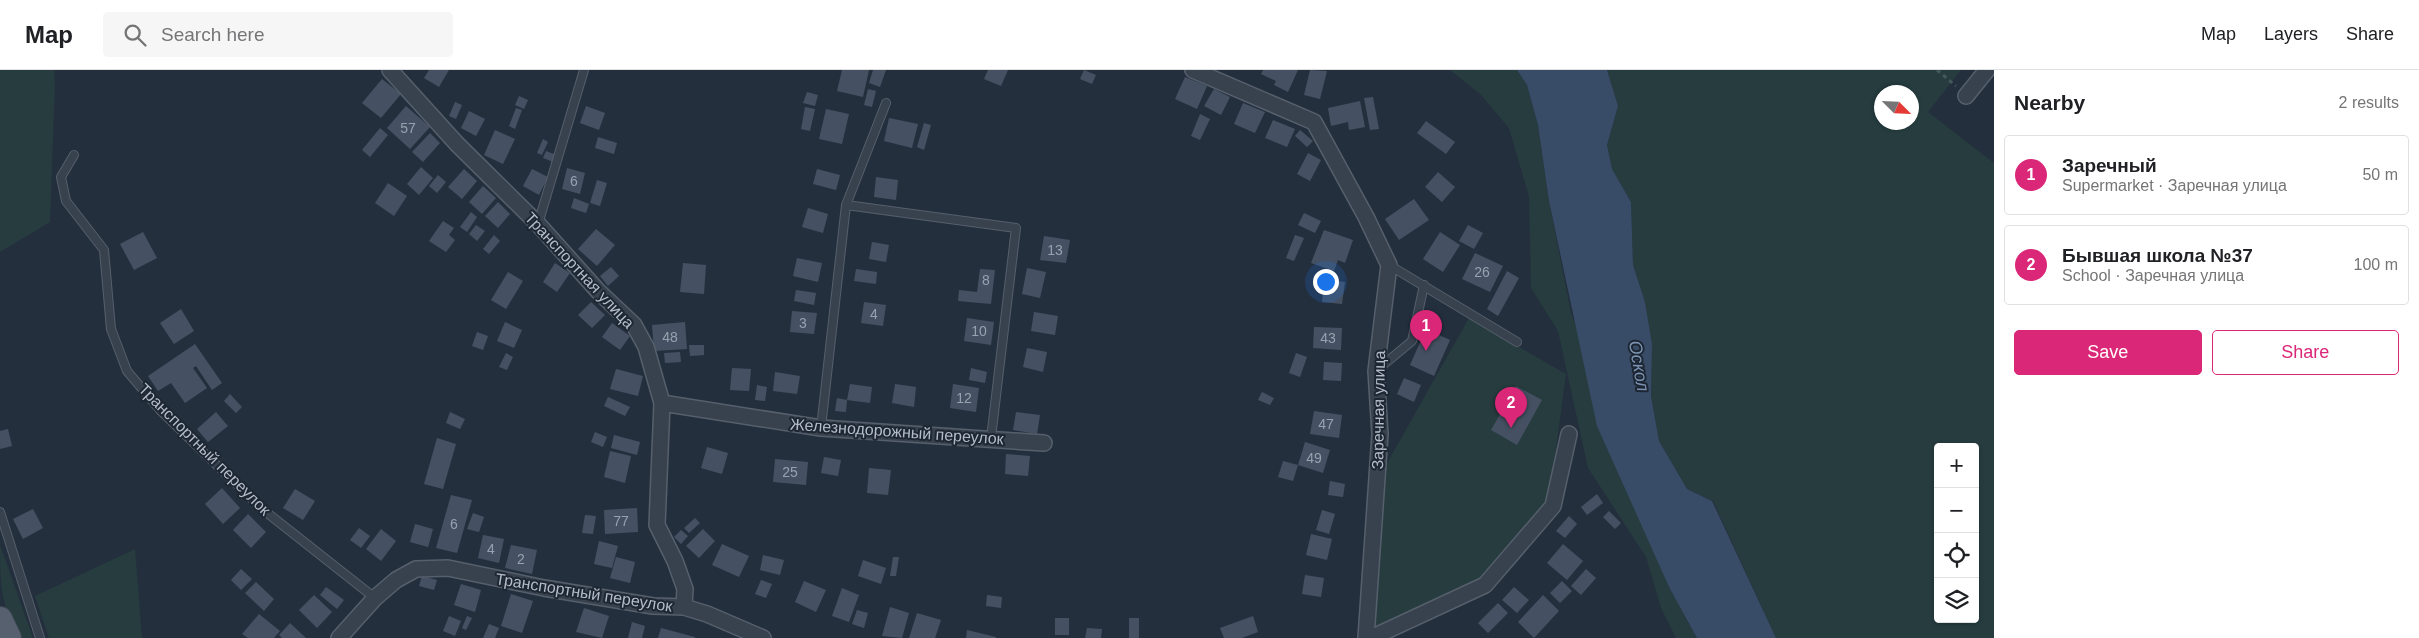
<!DOCTYPE html>
<html lang="en">
<head>
<meta charset="utf-8">
<style>
	body { margin:0; font-family:Arial,sans-serif; background:#f6f6f6; color:#202124 }
	.controls { position:absolute; right:15px; bottom:15px; display:grid; overflow:hidden; border-radius:5px; box-shadow:0 1px 4px #0004 }
	.controls button { width:45px; height:45px; display:grid; place-items:center; padding:0; border:0; border-bottom:1px solid #e0e0e0; background:#fff; color:#202124; font:25px sans-serif }
	.compass { position:absolute; left:1874px; top:15px; width:45px; height:45px; border-radius:50%; background:#fff; box-shadow:0 1px 4px #0004; rotate:114deg }
	.you { position:absolute; left:1325px; top:211px; width:18px; height:18px; margin:-12px; border:4px solid #fff; border-radius:50%; background:#1a73e8; box-shadow:0 0 0 8px #1a73e833 }
	.badge { display:grid; place-items:center; width:32px; height:32px; border-radius:50%; background:#db2777; color:#fff; font-size:16px; font-weight:700 }
	.pin { position:absolute; translate:-50% -41px; filter:drop-shadow(0 1px 2px #0008) }
	.pin::after { content:''; position:absolute; top:26px; width:18px; height:15px; background:inherit; clip-path:polygon(0 0,100% 0,50% 100%) }
	.list { margin:0; padding:0; list-style:none }
	h2 { display:flex; justify-content:space-between; align-items:center; height:65px; margin:0; padding:0 20px; font-size:21px }
	h2 small { font-size:16px; font-weight:400; color:#757577 }
	.list li { display:grid; grid-template-columns:32px 1fr auto; gap:15px; align-items:center; box-sizing:border-box; height:80px; margin:0 10px 10px; padding:0 10px; border:1px solid #e0e0e0; border-radius:5px }
	.list b { display:block; font-size:19px; white-space:nowrap }
	.list p { margin:0; font-size:16px; white-space:nowrap; color:#757577 }
	.list em { font-size:16px; font-style:normal; color:#757577 }
	.actions { display:flex; gap:10px; padding:15px 20px }
	.actions a { flex:1; padding:11px 0; border:1px solid #db2777; border-radius:5px; text-align:center; font-size:18px; color:#db2777 }
	.actions .main { background:#db2777; color:#fff }
	.icon { flex:none; width:28px; height:28px; fill:none; stroke:currentColor; stroke-width:2; stroke-linecap:round; stroke-linejoin:round }
	.map { position:relative; flex:none; width:1994px; height:568px; overflow:hidden }
	header { display:flex; align-items:center; gap:30px; box-sizing:border-box; height:70px; padding:0 25px; background:#fff; border-bottom:1px solid #e0e0e0 }
	header strong { font-size:24px }
	nav { display:flex; gap:28px; margin-inline-start:auto; font-size:18px }
	.search { width:350px; height:45px; background:#f6f6f6; display:flex; align-items:center; gap:12px; box-sizing:border-box; padding:0 18px; border-radius:5px; color:#757577; font-size:19px }
	main { display:flex }
	aside { flex:1; background:#fff }
	.map>svg:first-child { display:block }
	.green { fill:#263c3f; fill-rule:evenodd }
	.water { fill:#394c67 }
	.building { fill:#455162 }
	.lines { fill:none; stroke-linecap:round; stroke-linejoin:round }
	.service-casing { stroke:#565f6c; stroke-width:10 }
	.minor-casing { stroke:#565f6c; stroke-width:18 }
	.primary-casing { stroke:#414a57; stroke-width:26 }
	.path { stroke:#44595c; stroke-width:3; stroke-dasharray:4 4; stroke-linecap:butt }
	.service { stroke:#38414e; stroke-width:8 }
	.minor { stroke:#38414e; stroke-width:15 }
	.primary { stroke:#56606e; stroke-width:24 }
	.labels { text-anchor:middle; stroke-width:4; stroke-linejoin:round; paint-order:stroke }
	.number-label { font-size:14px; fill:#98a1af }
	.street-label { font-size:16px; fill:#b4bcc9; stroke:#1d2633 }
	.water-label { font-size:18px; font-style:italic; fill:#7c92b1; stroke:#1d2633 }
</style>
</head>
<body>
<header>
<strong>Map</strong>
<div class="search"><svg class="icon" aria-label="search" viewBox="0 0 24 24"><circle cx="10" cy="10" r="6"/><path d="M15 15l6 6"/></svg>Search here</div>
<nav><a>Map</a><a>Layers</a><a>Share</a></nav>
</header>
<main>
<div class="map">
<svg width="1994" height="568" viewBox="0 0 1994 568">
	<rect width="100%" height="100%" fill="#242f3e"/>
	<!-- green -->
	<path class="green" d="M0,0H54L55,13L50,152L0,182Z
		M1450,0H1517L1527,15L1538,55L1549,131L1571,243L1670,519L1697,568H1676L1661,538L1646,487L1588,398L1558,261L1531,218L1529,127L1509,58L1480,24Z
		M1607,0H1961L1928,42L1994,93V568H1776L1713,431L1687,419L1659,371L1651,326L1652,274L1645,232L1633,195L1631,132L1612,99L1607,75L1618,36ZM1882,22H1912V52H1882ZM1938,377H1975V549H1938Z
		M1469,248L1566,304L1548,438L1482,514L1372,563L1386,395Z
		M0,475L33,568H21C0,538 0,511 0,475Z
		M135,479L142,568H49L35,526Z"/>
	<!-- water -->
	<path class="water" d="M1517,0H1607L1618,36L1607,75L1612,99L1631,132L1633,195L1645,232L1652,274L1651,326L1659,371L1687,419L1712,431L1776,568H1697L1670,519L1597,356L1549,131L1538,55L1527,15Z"/>
	<!-- building -->
	<path class="building" d="M429,0H449L439,17L424,8Z
		M842,0H869L863,27L837,21Z
		M873,0H886L880,17L869,13Z
		M988,0H1008L1001,16L984,9Z
		M1084,0L1096,5L1092,14L1080,9Z
		M1263,0H1298L1288,22L1274,15L1276,11L1261,4Z
		M1310,0L1327,1L1320,29L1304,25Z
		M1185,7L1207,16L1197,39L1175,29Z
		M382,9L401,24L381,48L362,33Z
		M868,19L876,21L872,37L864,35Z
		M1214,19L1230,27L1221,45L1204,36Z
		M807,22L818,25L815,36L803,33Z
		M519,26L528,30L524,39L515,35Z
		M1373,27L1379,59L1370,60L1364,28Z
		M1360,31L1365,57L1349,60L1348,52L1331,56L1328,38Z
		M455,32L462,35L456,49L449,46Z
		M1243,33L1265,42L1255,63L1234,54Z
		M406,36L430,57L410,79L387,58Z
		M586,36L605,43L599,60L580,53Z
		M805,37L815,39L810,61L801,59Z
		M516,38L522,40L515,59L509,56Z
		M826,39L849,44L842,74L819,69Z
		M469,41L485,49L476,66L461,58Z
		M1200,44L1210,49L1200,70L1191,66Z
		M889,48L918,54L912,78L884,71Z
		M1273,50L1295,59L1287,77L1265,68Z
		M1426,51L1455,72L1446,84L1417,63Z
		M924,53L931,55L924,80L917,77Z
		M380,58L388,65L370,87L362,80Z
		M495,60L515,69L503,94L484,85Z
		M1300,60L1313,71L1307,77L1295,66Z
		M430,63L440,73L423,92L412,82Z
		M598,67L617,73L614,84L595,78Z
		M543,69L548,72L542,85L537,83Z
		M546,81L559,86L556,93L543,88Z
		M1308,83L1321,90L1310,111L1297,104Z
		M421,97L433,108L419,125L407,114Z
		M567,98L585,103L580,124L562,119Z
		M464,99L477,111L462,129L448,117Z
		M532,99L548,107L539,125L523,116Z
		M817,99L840,105L836,120L813,114Z
		M1438,102L1455,117L1442,132L1425,117Z
		M438,105L446,112L437,123L429,116Z
		M876,107L898,110L896,130L874,127Z
		M597,110L607,113L600,136L590,133Z
		M388,113L407,126L394,146L375,133Z
		M483,116L496,128L482,144L469,132Z
		M574,128L589,134L586,143L571,138Z
		M1414,129L1429,150L1399,170L1385,149Z
		M498,132L510,144L498,158L485,146Z
		M808,138L828,144L823,163L802,157Z
		M471,142L477,147L467,162L460,157Z
		M1304,143L1321,151L1315,163L1298,155Z
		M443,151L454,158L449,165L455,170L446,182L429,171Z
		M476,155L485,161L477,171L469,164Z
		M1468,155L1483,163L1474,179L1459,171Z
		M596,159L615,175L597,196L578,179Z
		M1324,160L1353,170L1345,193L1338,190L1334,201L1311,193Z
		M143,162L157,188L134,200L120,174Z
		M1440,162L1460,175L1443,202L1423,189Z
		M494,165L500,171L489,184L483,179Z
		M1295,165L1304,168L1294,191L1286,188Z
		M1044,166L1070,170L1066,193L1040,190Z
		M872,172L889,175L886,192L869,189Z
		M1475,183L1503,196L1490,222L1462,209Z
		M797,188L822,193L818,212L793,206Z
		M555,193L570,203L557,222L543,212Z
		M683,193L706,195L704,224L680,222Z
		M611,197L619,206L608,216L600,206Z
		M1027,198L1046,202L1040,228L1022,224Z
		M856,199L877,202L876,214L854,211Z
		M980,199L995,200L991,234L958,231L959,220L977,222Z
		M1507,201L1519,208L1498,246L1487,239Z
		M508,202L523,211L506,239L491,230Z
		M1324,210L1345,212L1342,234L1322,232Z
		M796,220L816,223L814,235L794,231Z
		M591,232L605,245L592,258L578,245Z
		M864,232L886,235L883,256L861,253Z
		M181,239L194,261L174,274L160,253Z
		M792,241L817,243L814,264L790,262Z
		M1034,242L1058,246L1055,265L1031,261Z
		M967,248L994,252L991,275L964,271Z
		M505,252L522,260L514,278L497,271Z
		M685,252L687,279L654,281L652,255Z
		M612,253L630,266L620,280L602,267Z
		M1314,257L1342,258L1341,280L1313,278Z
		M1426,259L1450,270L1434,306L1410,295Z
		M477,262L488,266L483,280L472,276Z
		M195,274L222,313L212,320L196,296L193,298L207,318L185,333L171,313L158,321L148,306Z
		M689,275H704V285L690,286Z
		M1027,278L1047,282L1043,302L1023,297Z
		M680,282L681,292L665,293L664,283Z
		M506,283L513,287L507,300L499,297Z
		M1296,283L1307,287L1300,307L1289,303Z
		M1324,292L1342,293L1341,311L1323,310Z
		M732,298L751,299L749,321L730,320Z
		M971,298L987,302L985,313L969,310Z
		M616,299L643,306L638,326L610,319Z
		M775,302L800,306L797,324L773,321Z
		M1404,308L1421,315L1414,332L1397,324Z
		M850,314L872,317L870,333L847,330Z
		M895,314L916,317L914,337L892,333Z
		M953,314L979,318L976,342L950,338Z
		M757,315L767,317L765,331L755,330Z
		M1516,316L1542,330L1517,375L1491,360Z
		M1262,322L1274,328L1270,335L1258,330Z
		M230,324L242,337L236,343L224,331Z
		M608,327L630,337L625,346L604,336Z
		M837,328L847,330L846,342L835,341Z
		M1314,341L1342,345L1339,368L1310,364Z
		M216,342L228,356L208,372L197,359Z
		M450,342L465,349L460,359L446,353Z
		M1016,342L1040,345L1037,364L1013,360Z
		M8,359L12,376L0,379V361Z
		M595,362L607,367L603,377L591,372Z
		M614,365L640,372L637,385L611,378Z
		M437,368L456,374L443,419L424,414Z
		M1305,372L1330,380L1323,403L1298,395Z
		M707,377L728,383L722,404L701,398Z
		M610,381L631,386L625,413L604,407Z
		M1006,384L1030,386L1028,406L1005,404Z
		M824,387L841,390L838,406L821,403Z
		M775,389L808,392L806,415L773,412Z
		M1283,391L1298,395L1293,411L1278,407Z
		M869,398L891,400L888,425L867,423Z
		M1330,411L1345,414L1343,427L1328,425Z
		M222,418L240,438L223,454L205,434Z
		M295,419L315,431L303,450L283,438Z
		M1597,424L1603,433L1587,445L1581,437Z
		M451,425L472,430L457,483L436,478Z
		M637,438L638,462L605,464L604,440Z
		M33,439L43,458L23,469L13,449Z
		M1322,440L1335,444L1329,464L1316,460Z
		M1609,441L1621,453L1615,459L1603,447Z
		M473,443L484,447L479,462L467,459Z
		M248,444L266,462L251,478L233,460Z
		M585,445L596,446L593,464L582,463Z
		M1569,446L1577,454L1565,468L1556,461Z
		M695,448L700,453L689,463L684,458Z
		M415,454L433,459L428,477L410,472Z
		M359,458L370,466L361,478L350,470Z
		M381,459L396,471L381,491L366,479Z
		M703,459L715,471L699,488L686,476Z
		M681,460L688,466L681,474L674,467Z
		M1311,464L1332,469L1327,490L1306,485Z
		M483,465L504,469L499,493L478,488Z
		M599,471L618,476L612,498L594,494Z
		M722,474L749,486L739,507L712,495Z
		M1563,474L1583,491L1567,510L1547,493Z
		M511,475L537,480L532,504L505,498Z
		M763,485L784,490L780,505L760,500Z
		M616,487L635,492L630,513L610,508Z
		M893,487H899L896,506H890Z
		M863,490L886,498L881,514L858,506Z
		M241,499L252,509L241,520L231,510Z
		M1586,499L1596,508L1581,525L1571,516Z
		M1305,505L1324,508L1321,527L1302,524Z
		M422,506L437,510L434,520L419,516Z
		M761,510L772,514L766,528L755,524Z
		M804,511L826,520L816,542L795,532Z
		M1562,511L1572,521L1560,533L1550,523Z
		M256,512L274,529L264,541L245,523Z
		M461,514L481,520L475,542L454,535Z
		M326,517L344,530L337,539L320,525Z
		M1514,517L1529,530L1517,543L1502,530Z
		M842,518L859,525L849,552L832,546Z
		M511,524L533,531L522,563L501,556Z
		M314,525L332,542L317,558L299,540Z
		M987,525L1002,527L1001,538L986,536Z
		M1543,525L1559,541L1534,568L1518,552Z
		M1498,533L1508,543L1488,563L1478,553Z
		M890,537L909,543L902,568L882,566Z
		M584,538L609,546L602,568L576,562Z
		M857,540L868,543L864,558L852,554Z
		M917,543L941,550L935,568H909Z
		M259,544L280,561L274,568H248L242,564Z
		M449,546L461,551L455,566L443,561Z
		M467,546L472,548L466,560L462,558Z
		M1253,546L1258,562L1242,568H1224L1220,558Z
		M1055,548H1069V565H1055Z
		M1129,548H1139V568H1129Z
		M632,552L645,556L642,568H628Z
		M290,553L306,568H282L279,565Z
		M489,554L499,558L495,568H483Z
		M661,558L695,567V568H658Z
		M1087,558L1102,559L1101,568H1085Z
		M967,560L996,567V568H966Z"/>
	<g class="lines">
		<!-- service casing -->
		<g class="service-casing">
			<path id="service" d="M74,85L61,107L66,131L104,180L111,259L127,301L161,341L261,438L375,528
				M846,135L1016,158L991,368
				M538,154L584,0
				M1389,195L1517,272
				M1377,300L1412,271L1424,215
				M821,358L846,135L886,33
				M0,442L40,568"/>
		</g>
		<!-- minor casing -->
		<g class="minor-casing">
			<path id="minor" d="M390,0L457,74L538,154L598,221L634,255L646,277L662,333L657,455L675,491L685,519L684,537
				M1193,0L1314,52L1366,147L1389,195L1376,301L1380,364L1366,568
				M1966,26L1987,0
				M662,333L821,358L1044,373
				M339,568L375,528L396,510L416,499L448,498L544,518L653,536L684,537L707,544L763,568
				M1371,568L1485,515L1553,436L1569,364"/>
		</g>
		<!-- primary casing -->
		<g class="primary-casing">
			<path id="primary" d="M0,549L9,568"/>
		</g>
		<!-- path -->
		<path class="path" d="M1937,0L1956,16"/>
		<!-- service -->
		<use href="#service" class="service"/>
		<!-- minor -->
		<use href="#minor" class="minor"/>
		<!-- primary -->
		<use href="#primary" class="primary"/>
	</g>
	<g class="labels">
		<!-- number labels -->
		<g class="number-label">
			<text x="408" y="63">57</text>
			<text x="574" y="116">6</text>
			<text x="1055" y="185">13</text>
			<text x="1482" y="207">26</text>
			<text x="986" y="215">8</text>
			<text x="874" y="249">4</text>
			<text x="803" y="258">3</text>
			<text x="979" y="266">10</text>
			<text x="670" y="272">48</text>
			<text x="1328" y="273">43</text>
			<text x="964" y="333">12</text>
			<text x="1326" y="359">47</text>
			<text x="1314" y="393">49</text>
			<text x="790" y="407">25</text>
			<text x="621" y="456">77</text>
			<text x="454" y="459">6</text>
			<text x="491" y="484">4</text>
			<text x="521" y="494">2</text>
		</g>
		<!-- street labels -->
		<g class="street-label">
			<text transform="translate(580 200) rotate(47)" y="6">Транспортная улица</text>
			<text transform="translate(1378 340) rotate(-89)" y="6">Заречная улица</text>
			<text transform="translate(897 361) rotate(4)" y="6">Железнодорожный переулок</text>
			<text transform="translate(205 379) rotate(45)" y="6">Транспортный переулок</text>
			<text transform="translate(584 522) rotate(9)" y="6">Транспортный переулок</text>
		</g>
		<!-- water labels -->
		<g class="water-label">
			<text transform="translate(1639 296) rotate(80)" y="6">Оскол</text>
		</g>
	</g>
</svg>
<div class="controls">
<button>+</button>
<button>−</button>
<button><svg class="icon" aria-label="locate" viewBox="0 0 24 24"><circle cx="12" cy="12" r="6"/><path d="M12 2v4M12 18v4M2 12h4M18 12h4"/></svg></button>
<button><svg class="icon" aria-label="layers" viewBox="0 0 24 24"><path d="M12 4l9 5-9 5-9-5zM3 14l9 5 9-5"/></svg></button>
</div>
<svg class="compass" viewBox="-18 -18 36 36"><path d="M0-13l5 13h-10z" fill="#e53935"/><path d="M0 13l5-13h-10z" fill="#757577"/></svg>
<div class="you"></div>
<div class="pin badge" style="left:1426px;top:281px">1</div>
<div class="pin badge" style="left:1511px;top:358px">2</div>
</div>
<aside>
<h2>Nearby<small>2 results</small></h2>
<ul class="list">
<li><span class="badge">1</span><div><b>Заречный</b><p>Supermarket · Заречная улица</p></div><em>50 m</em></li>
<li><span class="badge">2</span><div><b>Бывшая школа №37</b><p>School · Заречная улица</p></div><em>100 m</em></li>
</ul>
<div class="actions"><a class="main">Save</a><a>Share</a></div>
</aside>
</main>
</body>
</html>
